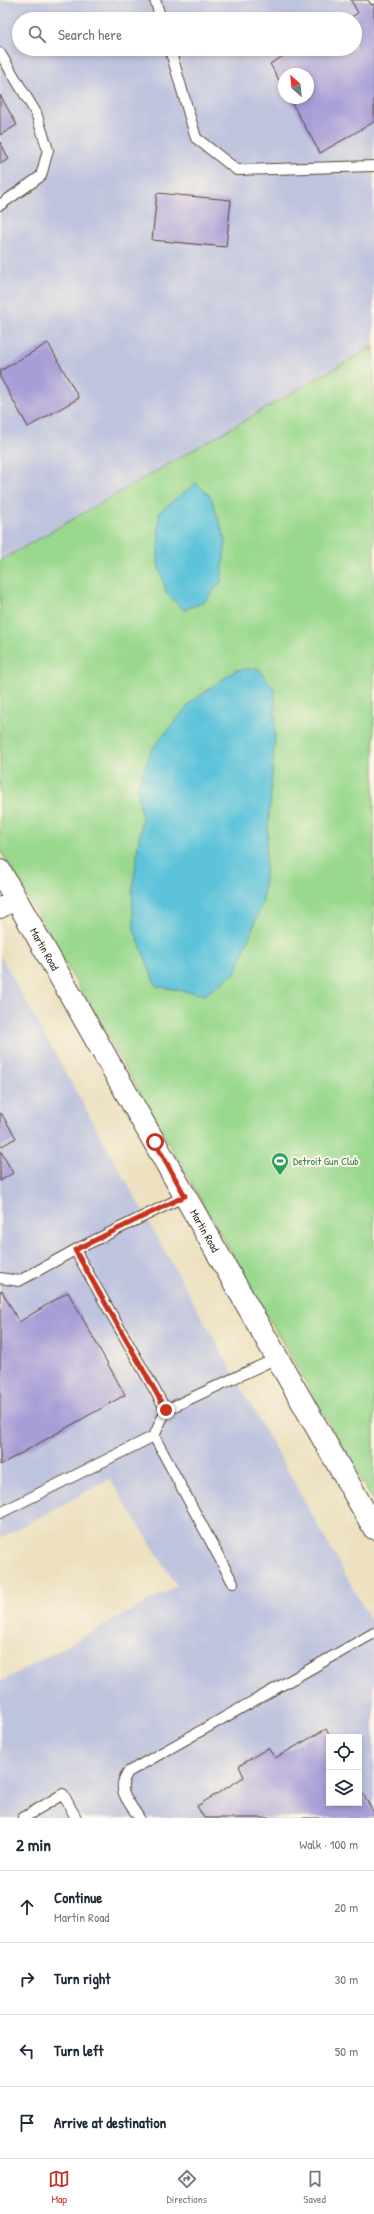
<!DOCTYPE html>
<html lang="en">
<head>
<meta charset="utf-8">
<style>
	body { margin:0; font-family:"Patrick Hand",sans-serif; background:#f2f2f3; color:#1f2937 }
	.controls { position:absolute; right:12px; bottom:12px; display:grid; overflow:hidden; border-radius:0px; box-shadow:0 2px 6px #0003 }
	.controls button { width:36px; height:36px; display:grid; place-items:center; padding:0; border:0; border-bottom:1px solid #e0e1e3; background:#fff; color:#1f2937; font:20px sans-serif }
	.compass { position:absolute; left:278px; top:68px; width:36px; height:36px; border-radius:50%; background:#fff; box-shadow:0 2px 6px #0003; rotate:333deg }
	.stop { position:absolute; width:12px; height:12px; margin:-9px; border:3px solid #c8321e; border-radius:50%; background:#fff }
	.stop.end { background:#c8321e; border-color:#fff; box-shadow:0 1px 4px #0008 }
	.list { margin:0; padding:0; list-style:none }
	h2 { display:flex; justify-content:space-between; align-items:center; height:52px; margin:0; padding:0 16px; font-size:17px }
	h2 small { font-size:13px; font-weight:400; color:#747a83 }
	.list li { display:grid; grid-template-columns:26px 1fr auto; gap:12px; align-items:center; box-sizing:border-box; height:72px; padding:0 16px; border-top:1px solid #e0e1e3 }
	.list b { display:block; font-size:15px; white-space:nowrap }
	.list p { margin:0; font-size:13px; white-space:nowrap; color:#747a83 }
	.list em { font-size:13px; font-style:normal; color:#747a83 }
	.icon { flex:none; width:22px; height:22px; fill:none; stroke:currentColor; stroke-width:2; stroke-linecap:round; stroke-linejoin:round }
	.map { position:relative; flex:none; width:374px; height:1818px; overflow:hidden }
	.search { position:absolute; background:#fff; box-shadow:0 2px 6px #0003; left:12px; right:12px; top:12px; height:44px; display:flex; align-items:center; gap:10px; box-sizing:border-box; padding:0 14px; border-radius:22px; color:#747a83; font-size:15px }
	.sheet { height:340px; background:#fff }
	nav { display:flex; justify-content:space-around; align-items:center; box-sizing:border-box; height:56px; border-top:1px solid #e0e1e3; background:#fff; font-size:11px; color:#747a83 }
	nav a { display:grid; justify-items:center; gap:2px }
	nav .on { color:#c8321e }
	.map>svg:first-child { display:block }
	.industrial { fill:#bec3de; fill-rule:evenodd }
	.green { fill:#99d88d; stroke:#6a8156 }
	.water { fill:#5cc3da; stroke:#4c767c }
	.building { fill:#a79dd7 }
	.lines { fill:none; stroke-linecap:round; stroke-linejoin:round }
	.lane-casing { stroke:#564536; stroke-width:12 }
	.street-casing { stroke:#564536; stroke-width:22 }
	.secondary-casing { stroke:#564536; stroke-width:24 }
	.lane { stroke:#fff; stroke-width:10 }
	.street { stroke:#fff; stroke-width:20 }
	.secondary { stroke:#fff; stroke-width:22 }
	.route { stroke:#c8321e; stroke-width:5 }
	.labels { text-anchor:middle; stroke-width:4; stroke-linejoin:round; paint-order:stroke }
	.street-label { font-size:11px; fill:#3b2a1e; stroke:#fcf5e5 }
	.leisure-label { font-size:11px; fill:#27864d; stroke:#fcf5e5; text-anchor:start }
</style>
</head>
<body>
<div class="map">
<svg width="374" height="1818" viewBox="0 0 374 1818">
	<rect width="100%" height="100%" fill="#fcf5e5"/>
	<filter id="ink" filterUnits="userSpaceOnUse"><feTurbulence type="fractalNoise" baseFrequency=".025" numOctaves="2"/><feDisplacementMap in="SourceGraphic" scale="8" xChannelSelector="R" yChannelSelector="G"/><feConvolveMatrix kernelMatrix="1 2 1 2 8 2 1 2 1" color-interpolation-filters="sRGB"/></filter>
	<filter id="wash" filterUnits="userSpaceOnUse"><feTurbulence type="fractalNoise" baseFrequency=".012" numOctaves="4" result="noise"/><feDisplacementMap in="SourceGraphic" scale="16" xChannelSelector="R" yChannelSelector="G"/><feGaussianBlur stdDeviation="0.9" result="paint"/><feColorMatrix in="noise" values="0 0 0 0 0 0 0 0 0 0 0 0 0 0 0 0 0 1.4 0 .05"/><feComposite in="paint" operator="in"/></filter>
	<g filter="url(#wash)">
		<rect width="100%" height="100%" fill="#ece0bf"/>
		<!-- industrial -->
		<path class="industrial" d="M0,0H374V346L0,561ZM19,19H355V49H19ZM284,74H308V98H284Z
			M0,955L374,1626V1818H0V1682L177,1586L110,1479L0,1539ZM329,1737H359V1803H329Z"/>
		<!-- green -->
		<path class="green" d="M374,346V1502L0,849V561Z"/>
		<!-- water -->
		<path class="water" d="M196,483L211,497L226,541L221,582L204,602L184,610L167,594L158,564L159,512Z
			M258,668L275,690V733L263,901L236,972L205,995L156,986L134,929L132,893L142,817L137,787L152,749L191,702L236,670Z"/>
		<g id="blocks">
			<!-- building -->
			<path class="building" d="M351,0H368L371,5L374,4V122L320,153L289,98H308V74H284V89L270,64L295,49H355V19H348L358,13Z
				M0,95L17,125L0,135Z
				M0,142L9,159L0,164Z
				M157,193L231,200L226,247L152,240Z
				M48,343L79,398L28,427L0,377V371Z
				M1,1113L16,1138L0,1147V1114Z
				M0,1150L13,1173L0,1181Z
				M2,1291L19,1322L68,1292L125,1395L0,1465V1292Z
				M326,1729L330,1737L329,1803H359V1787L374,1813V1818H204L197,1806L244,1777L239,1766L268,1748L275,1758Z"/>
		</g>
	</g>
	<g filter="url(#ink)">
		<use href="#blocks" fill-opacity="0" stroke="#564536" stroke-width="1"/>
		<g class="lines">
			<!-- lane casing -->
			<g class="lane-casing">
				<path id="lane" d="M155,0L161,19
					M170,49L196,138L237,170L374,166
					M0,53L36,113L48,150L41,176L0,205
					M185,1196L75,1250L166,1410L277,1358
					M0,1278L19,1281L75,1250
					M166,1410L154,1436L233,1583
					M0,1513L154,1436
					M23,1818L63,1794L76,1818
					M139,1818C129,1801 115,1791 128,1772L374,1633"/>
			</g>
			<!-- street casing -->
			<g class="street-casing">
				<path id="street" d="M0,908L16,899"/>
			</g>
			<!-- secondary casing -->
			<g class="secondary-casing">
				<g id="secondary">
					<path id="s1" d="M0,871L374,1528"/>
				</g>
			</g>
			<!-- lane -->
			<use href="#lane" class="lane"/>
			<!-- street -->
			<use href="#street" class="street"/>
			<!-- secondary -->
			<use href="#secondary" class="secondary"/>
		</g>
	</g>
	<g class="lines" filter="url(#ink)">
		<!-- route -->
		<path class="route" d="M155,1142L185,1196L75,1250L166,1410"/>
	</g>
	<!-- icons -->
	<defs>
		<g id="stadium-pin" transform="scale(0.9)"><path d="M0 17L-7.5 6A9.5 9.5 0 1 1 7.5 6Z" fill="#2e9e5b" stroke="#fcf5e5"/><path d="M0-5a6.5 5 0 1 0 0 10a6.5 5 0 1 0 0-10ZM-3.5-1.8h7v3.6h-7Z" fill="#fff"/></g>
	</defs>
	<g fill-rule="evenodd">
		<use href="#stadium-pin" x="280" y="1161"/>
	</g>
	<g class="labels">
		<!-- street labels -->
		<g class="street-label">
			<text dy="4" stroke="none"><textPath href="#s1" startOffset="90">Martin Road</textPath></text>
			<text dy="4" stroke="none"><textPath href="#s1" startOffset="414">Martin Road</textPath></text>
		</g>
		<!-- leisure labels -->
		<g class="leisure-label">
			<text x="293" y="1165">Detroit Gun Club</text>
		</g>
	</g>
</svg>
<div class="controls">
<button><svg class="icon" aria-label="locate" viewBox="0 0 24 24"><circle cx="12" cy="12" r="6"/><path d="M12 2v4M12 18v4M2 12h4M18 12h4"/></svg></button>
<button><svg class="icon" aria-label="layers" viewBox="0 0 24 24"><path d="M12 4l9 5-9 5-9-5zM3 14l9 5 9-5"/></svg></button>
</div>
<svg class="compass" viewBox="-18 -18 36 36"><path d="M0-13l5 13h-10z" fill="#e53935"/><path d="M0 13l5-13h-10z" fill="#747a83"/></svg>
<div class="stop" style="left:155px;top:1142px"></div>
<div class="stop end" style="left:166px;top:1410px"></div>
<div class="search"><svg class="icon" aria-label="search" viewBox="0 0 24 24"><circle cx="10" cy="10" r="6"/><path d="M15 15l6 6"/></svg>Search here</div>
</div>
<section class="sheet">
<h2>2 min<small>Walk · 100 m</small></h2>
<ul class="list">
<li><svg class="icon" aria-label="ahead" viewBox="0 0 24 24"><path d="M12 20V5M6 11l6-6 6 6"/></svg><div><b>Continue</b><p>Martin Road</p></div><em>20 m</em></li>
<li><svg class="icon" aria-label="right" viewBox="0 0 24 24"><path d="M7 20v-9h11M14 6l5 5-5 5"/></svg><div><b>Turn right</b></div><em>30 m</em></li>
<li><svg class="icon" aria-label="left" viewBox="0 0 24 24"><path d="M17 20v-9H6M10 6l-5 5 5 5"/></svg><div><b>Turn left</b></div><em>50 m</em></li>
<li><svg class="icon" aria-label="arrive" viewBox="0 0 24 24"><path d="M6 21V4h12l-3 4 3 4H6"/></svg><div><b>Arrive at destination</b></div></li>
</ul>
</section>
<nav>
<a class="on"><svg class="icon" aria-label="map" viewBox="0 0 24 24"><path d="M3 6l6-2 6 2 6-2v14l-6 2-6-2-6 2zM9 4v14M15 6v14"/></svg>Map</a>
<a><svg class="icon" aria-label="directions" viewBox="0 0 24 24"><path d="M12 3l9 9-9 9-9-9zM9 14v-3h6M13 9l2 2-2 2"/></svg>Directions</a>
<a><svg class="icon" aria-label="saved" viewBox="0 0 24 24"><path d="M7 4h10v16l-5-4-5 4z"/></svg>Saved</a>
</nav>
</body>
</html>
